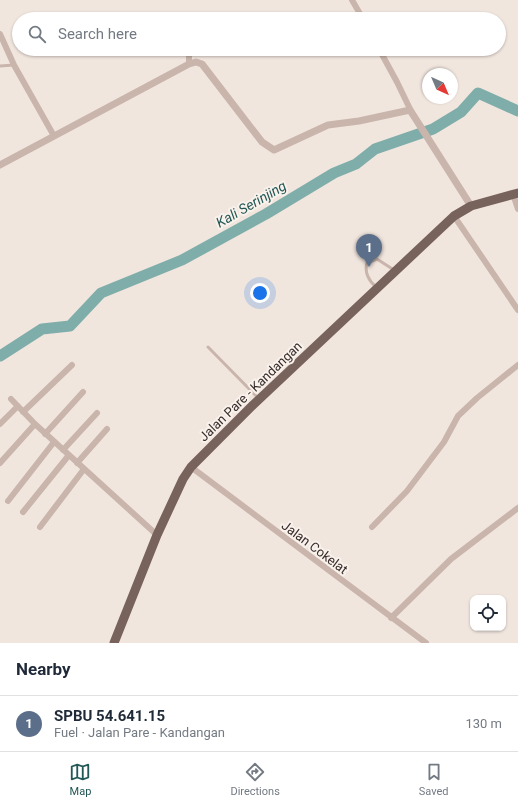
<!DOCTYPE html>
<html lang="en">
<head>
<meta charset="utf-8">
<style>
	body { margin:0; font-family:Roboto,sans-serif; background:#f6f6f7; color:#1f2937 }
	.controls { position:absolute; right:12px; bottom:12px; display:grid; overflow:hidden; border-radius:8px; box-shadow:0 1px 3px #0004 }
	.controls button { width:36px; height:36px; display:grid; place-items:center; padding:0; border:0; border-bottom:1px solid #e0e1e3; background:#fff; color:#1f2937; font:20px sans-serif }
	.compass { position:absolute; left:422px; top:68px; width:36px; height:36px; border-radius:50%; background:#fff; box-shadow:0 1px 3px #0004; rotate:136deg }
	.you { position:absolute; left:260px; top:293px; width:14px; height:14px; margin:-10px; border:3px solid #fff; border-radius:50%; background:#1a73e8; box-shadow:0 0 0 6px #1a73e833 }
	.badge { display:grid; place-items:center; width:26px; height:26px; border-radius:50%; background:#215755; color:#fff; font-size:13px; font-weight:700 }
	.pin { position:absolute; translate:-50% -33px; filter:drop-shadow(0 1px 2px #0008) }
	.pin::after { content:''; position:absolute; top:21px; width:14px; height:12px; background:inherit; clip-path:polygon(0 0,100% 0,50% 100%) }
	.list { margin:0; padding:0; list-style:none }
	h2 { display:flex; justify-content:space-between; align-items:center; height:52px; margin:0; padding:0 16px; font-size:17px }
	h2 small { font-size:13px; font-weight:400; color:#747a83 }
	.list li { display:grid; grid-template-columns:26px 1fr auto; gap:12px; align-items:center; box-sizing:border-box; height:56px; padding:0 16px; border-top:1px solid #e0e1e3 }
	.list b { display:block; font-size:15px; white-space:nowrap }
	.list p { margin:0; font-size:13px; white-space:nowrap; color:#747a83 }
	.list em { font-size:13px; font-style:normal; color:#747a83 }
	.icon { flex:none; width:22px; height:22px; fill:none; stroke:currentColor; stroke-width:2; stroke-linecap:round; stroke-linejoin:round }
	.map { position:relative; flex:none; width:518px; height:643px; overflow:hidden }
	.search { position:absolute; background:#fff; box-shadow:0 1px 3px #0004; left:12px; right:12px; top:12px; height:44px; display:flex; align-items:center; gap:10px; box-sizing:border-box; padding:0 14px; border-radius:22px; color:#747a83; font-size:15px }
	.sheet { height:108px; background:#fff }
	nav { display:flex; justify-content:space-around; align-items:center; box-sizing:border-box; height:56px; border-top:1px solid #e0e1e3; background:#fff; font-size:11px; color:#747a83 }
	nav a { display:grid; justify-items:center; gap:2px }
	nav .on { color:#215755 }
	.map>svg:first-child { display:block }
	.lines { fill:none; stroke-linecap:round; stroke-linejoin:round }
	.river { stroke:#7fadaa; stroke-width:11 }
	.service { stroke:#c9b5ab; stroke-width:3 }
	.minor { stroke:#c9b5ab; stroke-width:6 }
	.tertiary { stroke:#c9b5ab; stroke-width:7 }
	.primary { stroke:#78625c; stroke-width:9 }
	.labels { text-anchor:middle; stroke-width:4; stroke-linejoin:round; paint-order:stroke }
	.street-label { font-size:13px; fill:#372c2a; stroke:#f9f1eb }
	.water-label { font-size:14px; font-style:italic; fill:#215755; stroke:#f9f1eb }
</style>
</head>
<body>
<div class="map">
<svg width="518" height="643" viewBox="0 0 518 643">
	<rect width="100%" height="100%" fill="#f1e6de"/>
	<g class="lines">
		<!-- river -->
		<path class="river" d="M0,356L42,329L70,326L101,293L182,260L266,214L334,173L356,164L375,149L433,129L461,112L478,93L518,111"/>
		<!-- service -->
		<path class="service" d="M0,66L14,65
			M376,287C369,281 364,272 367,263L377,259L394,270
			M208,347L258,398"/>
		<!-- minor -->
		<path class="minor" d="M352,0L363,19
			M0,34L14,65L54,136
			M189,49V64
			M379,49L397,82L412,113
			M513,194L518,209
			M454,216L518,310
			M11,399L35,424L157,535
			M23,412L72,365
			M0,424L18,406
			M45,434L83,392
			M63,450L97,413
			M0,463L35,424
			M77,463L107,429
			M191,467L426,643
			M8,501L54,442
			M23,512L69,455
			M40,527L84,469
			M372,527L407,491L444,442L458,416L477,398L518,365
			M391,618L451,559L518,508"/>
		<!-- tertiary -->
		<path class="tertiary" d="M0,165L189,64L196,62L202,64L262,142L274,150L328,125L359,121L410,110L471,206"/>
		<!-- primary -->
		<path class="primary" d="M114,643L157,535L183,479L191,467L253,405L454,216L471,206L518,193"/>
	</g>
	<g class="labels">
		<!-- street labels -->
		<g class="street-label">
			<text transform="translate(250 391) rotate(-44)" y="5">Jalan Pare - Kandangan</text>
			<text transform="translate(315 547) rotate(37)" y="5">Jalan Cokelat</text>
		</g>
		<!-- water labels -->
		<g class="water-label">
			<text transform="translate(251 204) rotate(-30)" y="5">Kali Serinjing</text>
		</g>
	</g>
</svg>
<div class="controls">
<button><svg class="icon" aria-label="locate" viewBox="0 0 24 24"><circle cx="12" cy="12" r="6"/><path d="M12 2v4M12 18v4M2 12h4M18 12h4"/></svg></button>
</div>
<svg class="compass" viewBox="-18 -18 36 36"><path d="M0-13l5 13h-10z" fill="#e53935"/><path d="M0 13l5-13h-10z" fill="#747a83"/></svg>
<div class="you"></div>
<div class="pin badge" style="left:369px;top:267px;background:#5c6f8a">1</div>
<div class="search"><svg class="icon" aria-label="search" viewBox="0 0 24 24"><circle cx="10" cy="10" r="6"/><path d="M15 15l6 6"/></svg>Search here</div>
</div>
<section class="sheet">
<h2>Nearby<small></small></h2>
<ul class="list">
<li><span class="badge" style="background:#5c6f8a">1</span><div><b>SPBU 54.641.15</b><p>Fuel · Jalan Pare - Kandangan</p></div><em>130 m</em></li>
</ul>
</section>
<nav>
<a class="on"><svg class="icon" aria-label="map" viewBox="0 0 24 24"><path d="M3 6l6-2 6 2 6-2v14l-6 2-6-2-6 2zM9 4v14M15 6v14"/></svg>Map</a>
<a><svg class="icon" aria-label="directions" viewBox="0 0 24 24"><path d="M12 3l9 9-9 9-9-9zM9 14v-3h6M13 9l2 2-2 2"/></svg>Directions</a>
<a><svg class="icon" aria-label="saved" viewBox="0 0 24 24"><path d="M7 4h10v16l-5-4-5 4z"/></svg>Saved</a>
</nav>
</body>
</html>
